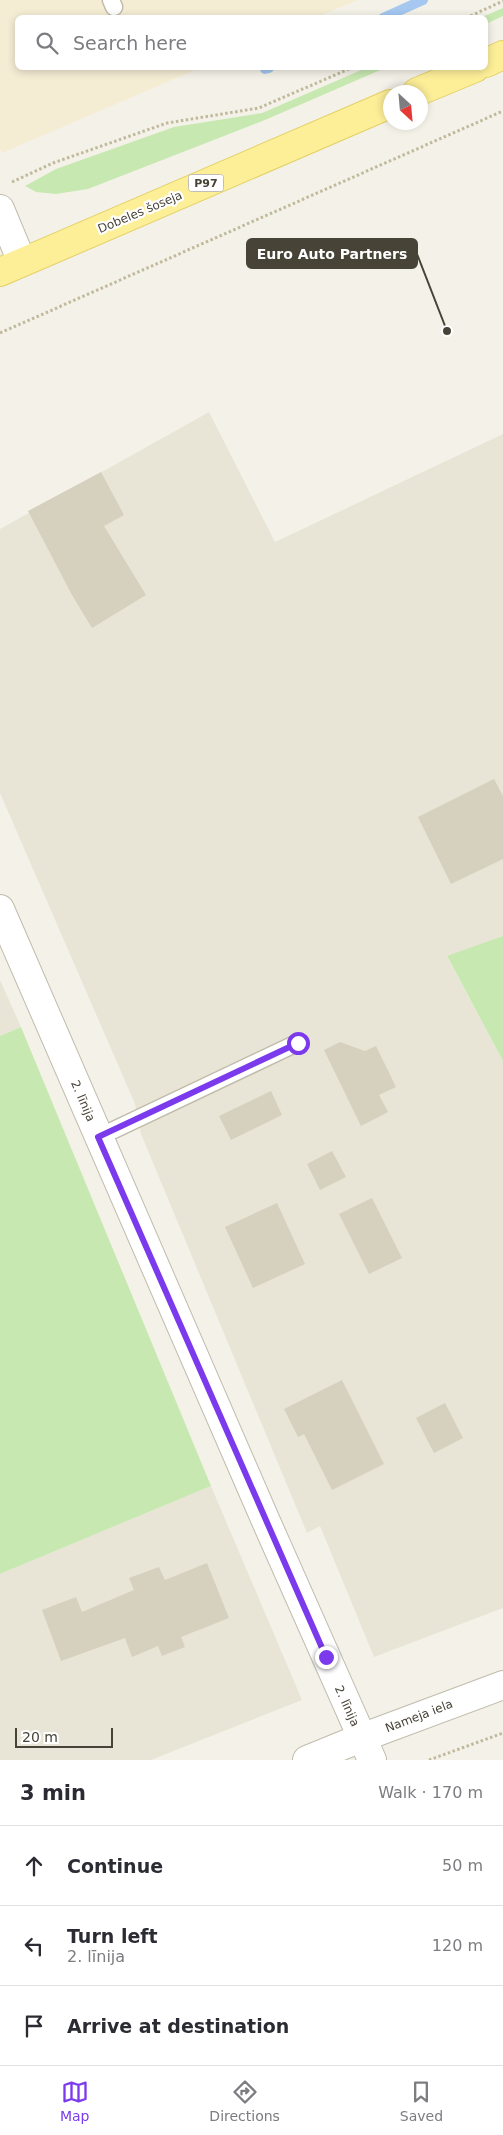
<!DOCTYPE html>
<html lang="en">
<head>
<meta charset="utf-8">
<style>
	body { margin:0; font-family:"DejaVu Sans",sans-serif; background:#f2f2f3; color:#2b2b33 }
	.compass { position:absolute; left:383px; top:85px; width:45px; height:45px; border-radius:50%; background:#fff; box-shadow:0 2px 8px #0003; rotate:154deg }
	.scale { position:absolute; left:15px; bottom:12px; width:98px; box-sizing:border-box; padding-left:5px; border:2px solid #474337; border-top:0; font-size:14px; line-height:18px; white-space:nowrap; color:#474337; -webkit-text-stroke:4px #fff; paint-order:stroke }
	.stop { position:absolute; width:15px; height:15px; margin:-11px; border:4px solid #7c3aed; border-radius:50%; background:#fff }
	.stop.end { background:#7c3aed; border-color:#fff; box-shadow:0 1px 5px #0008 }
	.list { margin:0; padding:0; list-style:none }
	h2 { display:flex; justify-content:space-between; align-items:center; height:65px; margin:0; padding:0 20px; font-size:21px }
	h2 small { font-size:16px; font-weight:400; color:#7c7c81 }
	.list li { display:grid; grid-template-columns:32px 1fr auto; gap:15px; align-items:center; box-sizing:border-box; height:80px; padding:0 20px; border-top:1px solid #e1e1e2 }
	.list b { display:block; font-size:19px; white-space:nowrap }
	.list p { margin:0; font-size:16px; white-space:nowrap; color:#7c7c81 }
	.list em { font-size:16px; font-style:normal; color:#7c7c81 }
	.icon { flex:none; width:28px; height:28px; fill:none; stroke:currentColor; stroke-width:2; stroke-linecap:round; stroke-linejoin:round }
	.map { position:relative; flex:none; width:503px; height:1760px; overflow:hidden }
	.search { position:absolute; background:#fff; box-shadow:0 2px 8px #0003; left:15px; right:15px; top:15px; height:55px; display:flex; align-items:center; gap:12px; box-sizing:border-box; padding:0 18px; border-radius:8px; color:#7c7c81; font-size:19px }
	.sheet { height:305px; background:#fff }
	nav { display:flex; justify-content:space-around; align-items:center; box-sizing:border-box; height:70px; border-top:1px solid #e1e1e2; background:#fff; font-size:14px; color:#7c7c81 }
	nav a { display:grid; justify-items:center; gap:2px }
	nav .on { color:#7c3aed }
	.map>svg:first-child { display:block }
	.residential { fill:#e8e5d6 }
	.commercial { fill:#f5ecd4 }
	.green { fill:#c8e8b2 }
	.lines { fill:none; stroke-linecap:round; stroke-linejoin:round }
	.stream { stroke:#a5c7f0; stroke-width:10 }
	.building { fill:#d6d0be }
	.service-casing { stroke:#c0bbab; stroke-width:19 }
	.minor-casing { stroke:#c0bbab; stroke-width:30 }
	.primary-casing { stroke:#e3d067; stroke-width:30 }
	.path { stroke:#c1b99c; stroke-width:3; stroke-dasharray:2.5 2.5; stroke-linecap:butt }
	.service { stroke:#fff; stroke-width:16 }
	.minor { stroke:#fff; stroke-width:28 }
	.primary { stroke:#fdef98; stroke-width:28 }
	.route { stroke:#7c3aed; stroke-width:6 }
	.labels { text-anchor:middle; stroke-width:4.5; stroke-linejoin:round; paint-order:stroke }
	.shield { fill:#fff; stroke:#7e7b73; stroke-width:1 }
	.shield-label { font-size:11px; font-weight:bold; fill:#474337 }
	.street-label { font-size:12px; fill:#474337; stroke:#fff }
	.leader { fill:none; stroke:#474337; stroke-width:2 }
	.callout-dot { fill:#474337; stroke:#fff; stroke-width:2 }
	.callout { fill:#474337; stroke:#474337; stroke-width:2 }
	.callout-label { font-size:14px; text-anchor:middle; font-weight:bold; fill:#fff }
</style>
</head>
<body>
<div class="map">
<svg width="503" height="1760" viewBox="0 0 503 1760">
	<rect width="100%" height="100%" fill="#f4f2e8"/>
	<!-- residential -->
	<path class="residential" d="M209,412L275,542L503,434V936L447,957L503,1061V1608L374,1657L320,1526L307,1533L141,1134L135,1104L0,793V529Z
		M0,980L21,1027L0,1036Z
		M211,1486L302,1700L151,1760H0V1574Z"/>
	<!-- commercial -->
	<path class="commercial" d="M0,0H358L317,17L18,18V68H200L2,153L0,148Z"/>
	<!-- green -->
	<path class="green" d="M503,8V16L486,24V18L482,17Z
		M366,68H385L265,120L88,189L56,194L36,192L25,186L56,169L174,127L262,113Z
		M503,936V1061L447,956Z
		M21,1027L211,1486L0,1574V1036Z"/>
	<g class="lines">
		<!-- stream -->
		<path class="stream" d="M383,18L423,0
			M265,69L269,68"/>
	</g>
	<!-- building -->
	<path class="building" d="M101,472L124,515L104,526L146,595L92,628L72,595L28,511Z
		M494,779L503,796V859L451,884L418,817Z
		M340,1042L365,1051L376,1046L396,1087L379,1095L388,1112L361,1126L324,1050Z
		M271,1091L282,1115L231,1140L219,1116Z
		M332,1151L346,1177L320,1190L307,1164Z
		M372,1198L402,1258L369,1274L339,1214Z
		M277,1203L305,1264L253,1288L225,1227Z
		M342,1380L384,1464L332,1490L304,1434L298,1437L284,1409Z
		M445,1403L463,1438L434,1453L416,1418Z
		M207,1563L229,1618L181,1637L185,1647L162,1656L158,1646L132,1657L125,1638L61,1661L42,1610L76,1597L82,1612L134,1590L129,1578L159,1567L165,1580Z"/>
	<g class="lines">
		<!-- service casing -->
		<g class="service-casing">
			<path id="service" d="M111,0L114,7
				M99,1137L297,1043"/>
		</g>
		<!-- minor casing -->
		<g class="minor-casing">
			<path id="minor" d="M0,209L22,262
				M0,909L265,1519L372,1760
				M307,1760L361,1738L503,1685"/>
		</g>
		<!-- primary casing -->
		<g class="primary-casing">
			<path id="primary" d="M486,63L503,55
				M417,92L475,68
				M0,272L390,104"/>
		</g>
		<!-- path -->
		<path class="path" d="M466,18L503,1
			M12,182L53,163L167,123L259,108L351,68
			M0,333L503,111
			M429,1760L503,1733"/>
		<!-- service -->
		<use href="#service" class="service"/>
		<!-- minor -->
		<use href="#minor" class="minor"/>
		<!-- primary -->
		<use href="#primary" class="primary"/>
	</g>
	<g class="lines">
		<!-- route -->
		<path class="route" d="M298,1043L98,1137L326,1657"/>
	</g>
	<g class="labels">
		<!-- shield labels -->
		<rect class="shield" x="188.5" y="174.5" width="35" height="17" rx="4"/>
		<g class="shield-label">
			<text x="206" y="187">P97</text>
		</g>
		<!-- street labels -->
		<g class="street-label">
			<text transform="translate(140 212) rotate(-23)" y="4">Dobeles šoseja</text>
			<text transform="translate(83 1101) rotate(67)" y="4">2. līnija</text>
			<text transform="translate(347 1706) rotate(66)" y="4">2. līnija</text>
			<text transform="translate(419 1716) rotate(-21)" y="4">Nameja iela</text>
		</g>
	</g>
	<!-- callouts -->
	<path class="leader" d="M447 331L417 254"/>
	<circle class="callout-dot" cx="447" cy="331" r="5"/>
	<rect class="callout" x="247" y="239" width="170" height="29" rx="5"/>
	<g class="callout-label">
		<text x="332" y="259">Euro Auto Partners</text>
	</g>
</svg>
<svg class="compass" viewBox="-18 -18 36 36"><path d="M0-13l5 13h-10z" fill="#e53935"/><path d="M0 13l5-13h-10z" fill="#7c7c81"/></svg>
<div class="scale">20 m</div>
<div class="stop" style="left:298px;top:1043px"></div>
<div class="stop end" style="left:326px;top:1657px"></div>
<div class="search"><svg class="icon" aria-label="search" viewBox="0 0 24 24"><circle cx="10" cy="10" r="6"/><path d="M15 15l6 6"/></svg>Search here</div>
</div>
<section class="sheet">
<h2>3 min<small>Walk · 170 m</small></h2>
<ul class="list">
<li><svg class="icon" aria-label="ahead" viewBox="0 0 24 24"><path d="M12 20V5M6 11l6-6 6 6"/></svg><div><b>Continue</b></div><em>50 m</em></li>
<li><svg class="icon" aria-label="left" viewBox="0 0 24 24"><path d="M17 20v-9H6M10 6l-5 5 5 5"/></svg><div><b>Turn left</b><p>2. līnija</p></div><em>120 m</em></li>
<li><svg class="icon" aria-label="arrive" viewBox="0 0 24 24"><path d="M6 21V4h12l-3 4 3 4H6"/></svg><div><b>Arrive at destination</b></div></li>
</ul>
</section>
<nav>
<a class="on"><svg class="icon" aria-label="map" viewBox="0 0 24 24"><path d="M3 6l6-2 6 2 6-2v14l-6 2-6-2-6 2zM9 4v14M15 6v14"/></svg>Map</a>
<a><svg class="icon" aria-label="directions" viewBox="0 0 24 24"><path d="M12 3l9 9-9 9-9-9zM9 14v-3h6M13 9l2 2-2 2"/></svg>Directions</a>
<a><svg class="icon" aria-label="saved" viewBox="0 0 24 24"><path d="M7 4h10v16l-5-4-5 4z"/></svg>Saved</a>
</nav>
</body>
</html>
